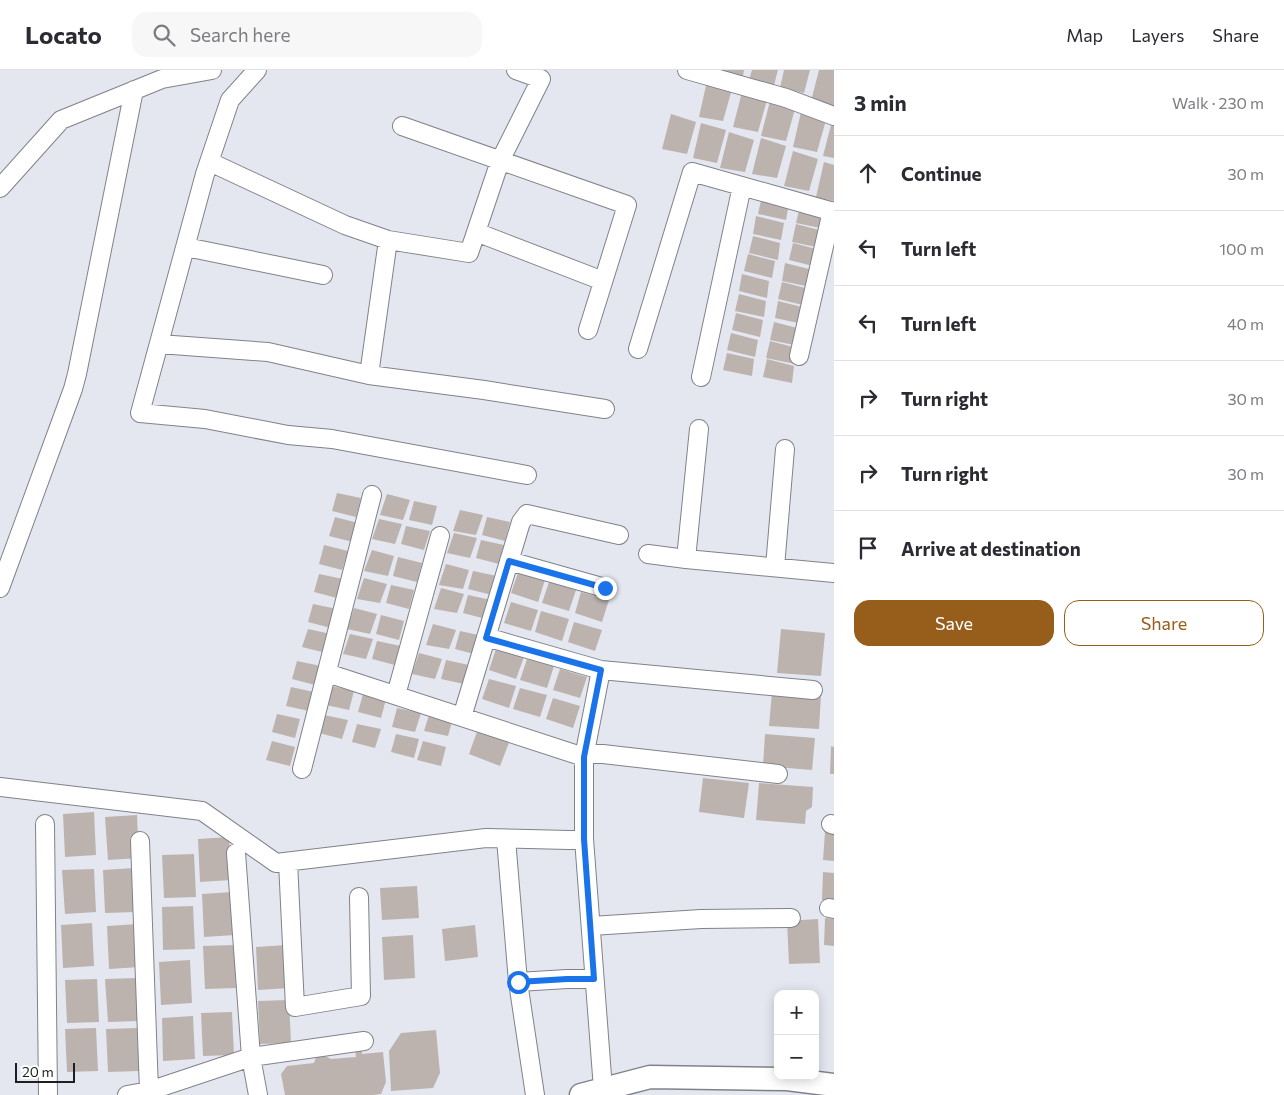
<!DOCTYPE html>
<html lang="en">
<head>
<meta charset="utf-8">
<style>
	body { margin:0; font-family:Commissioner,sans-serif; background:#f7f7f7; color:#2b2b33 }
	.controls { position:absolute; right:15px; bottom:15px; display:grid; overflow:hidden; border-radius:10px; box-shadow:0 2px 12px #0003 }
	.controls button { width:45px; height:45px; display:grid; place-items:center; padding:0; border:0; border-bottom:1px solid #e1e1e2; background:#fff; color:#2b2b33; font:25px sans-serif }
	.scale { position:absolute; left:15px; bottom:12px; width:60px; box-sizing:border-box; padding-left:5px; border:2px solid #1e1f22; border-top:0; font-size:14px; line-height:18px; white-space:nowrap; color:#1e1f22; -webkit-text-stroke:4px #fff; paint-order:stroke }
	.stop { position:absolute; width:15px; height:15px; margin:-11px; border:4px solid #1a73e8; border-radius:50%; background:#fff }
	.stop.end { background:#1a73e8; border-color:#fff; box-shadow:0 1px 5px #0008 }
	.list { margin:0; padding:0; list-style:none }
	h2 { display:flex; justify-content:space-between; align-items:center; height:65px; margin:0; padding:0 20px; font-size:21px }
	h2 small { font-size:16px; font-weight:400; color:#7c7c81 }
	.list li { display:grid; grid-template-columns:32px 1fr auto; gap:15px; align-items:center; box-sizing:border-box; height:75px; padding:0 20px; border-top:1px solid #e1e1e2 }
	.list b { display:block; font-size:19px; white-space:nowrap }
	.list em { font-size:16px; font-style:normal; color:#7c7c81 }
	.actions { display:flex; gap:10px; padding:15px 20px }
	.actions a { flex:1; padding:11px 0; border:1px solid #975d1b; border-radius:15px; text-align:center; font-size:18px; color:#975d1b }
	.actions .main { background:#975d1b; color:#fff }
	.icon { flex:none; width:28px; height:28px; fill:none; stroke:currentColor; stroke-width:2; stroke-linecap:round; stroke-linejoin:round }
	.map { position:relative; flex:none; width:834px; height:1025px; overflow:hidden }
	header { display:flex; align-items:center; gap:30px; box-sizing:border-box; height:70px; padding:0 25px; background:#fff; border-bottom:1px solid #e1e1e2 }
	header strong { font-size:24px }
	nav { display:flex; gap:28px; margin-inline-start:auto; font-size:18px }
	.search { width:350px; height:45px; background:#f7f7f7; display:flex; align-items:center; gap:12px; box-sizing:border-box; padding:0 18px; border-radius:15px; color:#7c7c81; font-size:19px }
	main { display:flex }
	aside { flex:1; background:#fff }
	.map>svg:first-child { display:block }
	.building { fill:#bcb3ae }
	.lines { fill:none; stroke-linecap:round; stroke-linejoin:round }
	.minor-casing { stroke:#80828a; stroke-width:20 }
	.tertiary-casing { stroke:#80828a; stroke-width:25 }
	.minor { stroke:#fff; stroke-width:18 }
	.tertiary { stroke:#fff; stroke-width:22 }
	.route { stroke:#1a73e8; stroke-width:6 }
</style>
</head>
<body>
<header>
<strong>Locato</strong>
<div class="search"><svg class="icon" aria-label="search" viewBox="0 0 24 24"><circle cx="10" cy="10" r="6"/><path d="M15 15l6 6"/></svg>Search here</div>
<nav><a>Map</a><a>Layers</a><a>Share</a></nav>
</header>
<main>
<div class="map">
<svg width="834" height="1025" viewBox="0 0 834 1025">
	<rect width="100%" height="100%" fill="#e4e7f0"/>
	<!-- building -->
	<path class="building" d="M719,0H744L743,6L718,2Z
		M752,0H778L774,15L749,10Z
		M784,0H810L804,23L780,18Z
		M819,0H834V35L811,31Z
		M707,11L732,19L723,51L699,47Z
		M742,22L767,30L758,62L733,57Z
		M770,31L795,39L786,71L761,66Z
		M801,42L826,50L817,82L793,77Z
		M671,44L696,52L687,84L662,79Z
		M832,51L834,52V88L823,86Z
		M701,53L726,60L717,93L693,88Z
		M729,62L754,70L745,102L720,98Z
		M761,68L786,76L777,108L752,104Z
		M793,81L818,89L809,121L784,116Z
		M824,92L834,95V131L816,127Z
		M762,126L789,133L786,150L758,144Z
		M800,136L827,143L825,159L796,153Z
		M756,146L784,153L781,170L753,164Z
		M796,154L823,161L821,178L792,172Z
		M753,166L780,173L778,190L749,183Z
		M793,173L820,180L817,197L789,190Z
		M748,184L775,191L772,208L744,201Z
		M785,193L813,200L810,217L782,211Z
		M742,204L769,211L767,228L739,221Z
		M782,212L809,219L807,236L778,229Z
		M739,224L766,231L764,247L735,241Z
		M778,231L806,238L803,254L775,248Z
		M736,243L763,250L760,267L732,260Z
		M774,252L801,259L799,276L770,270Z
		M731,263L758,270L755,287L727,280Z
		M770,271L797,278L795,294L766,288Z
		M727,283L754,289L752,306L723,300Z
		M767,289L794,296L792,313L763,307Z
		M337,423L361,428L356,447L332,441Z
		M387,424L410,430L403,450L380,445Z
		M414,431L437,436L432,455L409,450Z
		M460,440L483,445L476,465L453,461Z
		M335,447L358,453L353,472L329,466Z
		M487,447L510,452L505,471L482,465Z
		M379,449L402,454L395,474L372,469Z
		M406,456L430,461L424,480L401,474Z
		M454,463L477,468L470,488L447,483Z
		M481,470L504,475L499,494L476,488Z
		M324,475L348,481L342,500L319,494Z
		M372,480L394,486L388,506L364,501Z
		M398,487L422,493L417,512L393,506Z
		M446,494L469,500L463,519L439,515Z
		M473,501L497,506L492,525L468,519Z
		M518,503L545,510L538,532L511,523Z
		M319,504L343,509L337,528L314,522Z
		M364,508L387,514L380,533L357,529Z
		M549,512L576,520L569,541L542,533Z
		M391,515L414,520L409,539L386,533Z
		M441,518L464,524L457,543L434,539Z
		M581,522L609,530L602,552L575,543Z
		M468,525L491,530L486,549L463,543Z
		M511,532L538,540L531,561L504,553Z
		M313,534L337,539L331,558L308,552Z
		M354,538L377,544L370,564L347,559Z
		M541,541L569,549L562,571L535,562Z
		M381,545L404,551L399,570L376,564Z
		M574,552L602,560L595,581L568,572Z
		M433,554L456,560L449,579L426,575Z
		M308,559L331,564L326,583L302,577Z
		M781,559L825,563L821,606L777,603Z
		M460,561L483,566L478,585L455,579Z
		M350,564L373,569L366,589L343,584Z
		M377,571L401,576L395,595L372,589Z
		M496,579L524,587L516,609L489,600Z
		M419,583L442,589L435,609L412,604Z
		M527,589L554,596L547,618L520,610Z
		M446,590L469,595L464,614L441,609Z
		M297,591L321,596L315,615L292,609Z
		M560,599L587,607L580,628L553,620Z
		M489,609L516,616L509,638L482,629Z
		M331,616L354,621L349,640L326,635Z
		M291,617L314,622L309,641L286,636Z
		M520,618L547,625L540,647L513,639Z
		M772,622L821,625L819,659L769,656Z
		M363,624L386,629L381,648L358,642Z
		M553,628L580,636L573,658L546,649Z
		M397,638L421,643L415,662L392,657Z
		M430,642L453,648L448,666L424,661Z
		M277,644L300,649L295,668L272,662Z
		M324,645L348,650L342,669L319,663Z
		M357,654L381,659L375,678L352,672Z
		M478,659L510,670L500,696L469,684Z
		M396,664L419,669L414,688L391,682Z
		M765,664L815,668L812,700L763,696Z
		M272,671L295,677L290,696L266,690Z
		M423,671L446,677L441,696L417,690Z
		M831,676L834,677V704H830Z
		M703,708L749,713L744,748L699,742Z
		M759,713L813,717L812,737L806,741L805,754L756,750Z
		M94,742L96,785L65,787L63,744Z
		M137,745L139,788L108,790L105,747Z
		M825,762L834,763V791L823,790Z
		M229,767L231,810L200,812L198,769Z
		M194,784L196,827L164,828L162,785Z
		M134,798L136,842L105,843L103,800Z
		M94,799L96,842L65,844L62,800Z
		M823,802L834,803V831L822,830Z
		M417,816L419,848L382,850L380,818Z
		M233,822L235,865L204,867L202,824Z
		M193,836L195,879L163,880L162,837Z
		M825,848L834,849V876L824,875Z
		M818,849L820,893L789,894L787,851Z
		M92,853L94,896L63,898L61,855Z
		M138,854L140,897L109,899L107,856Z
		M475,855L478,887L445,891L442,859Z
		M413,865L415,908L384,910L382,867Z
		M234,875L236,918L205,919L203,876Z
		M287,875L289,918L258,920L256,877Z
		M190,890L192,933L161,935L159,892Z
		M137,908L139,951L108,952L105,909Z
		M97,909L99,952L67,953L65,910Z
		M289,930L291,973L260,974L258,931Z
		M232,942L234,985L203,986L201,943Z
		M193,946L195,989L163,991L162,948Z
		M96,958L98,1001L67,1002L65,959Z
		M137,958L139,1001L108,1002L106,959Z
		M436,960L440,1003L433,1018L391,1021L389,981L401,963Z
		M362,979V984L383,982L386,1012L381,1024L373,1025H285L281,1004L287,996L314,993L316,987L323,985L331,989L356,987L355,980Z"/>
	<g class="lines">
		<!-- minor casing -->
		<g class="minor-casing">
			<path id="minor" d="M257,0L230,30L205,104L140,343L205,349L288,365L332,369L527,405
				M687,0L786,28L834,46
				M402,56L627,135L588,260
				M210,92L345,155L388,170L469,183L500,91L541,9L516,0
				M0,118L61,50L162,9L212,0
				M476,162L603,211
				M186,177L323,205
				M159,274L268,282L369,305L388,170
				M638,279L692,102L834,142
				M799,286L832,141
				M369,305L484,320L605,339
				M701,307L742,116
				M648,484L686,489L834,503
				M686,489L699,359
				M509,491L605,518
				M775,497L785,379
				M0,518L73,319L77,304L134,20
				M486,567L601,600L813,620
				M601,600L584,687V769L603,1019
				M327,603L584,687
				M396,625L440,466
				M462,647L521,452L527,444L619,465
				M585,682L778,704
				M302,699L372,425
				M0,717L202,741L276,793L486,768L569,770L584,769
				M45,754L48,1025
				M831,754L834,755
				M506,769L518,912L535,1025
				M140,771L149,1021
				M236,783L251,987L258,1025
				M288,792L295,937L361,926L359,827
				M829,838L834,839
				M591,856L701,849L791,848
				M518,912L567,909H594
				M127,1025L149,1021L251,987L364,971"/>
		</g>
		<!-- tertiary casing -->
		<g class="tertiary-casing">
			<path id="tertiary" d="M581,1025L650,1007L787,1009L834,1015"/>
		</g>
		<!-- minor -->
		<use href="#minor" class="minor"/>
		<!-- tertiary -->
		<use href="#tertiary" class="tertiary"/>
	</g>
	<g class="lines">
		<!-- route -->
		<path class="route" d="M518,912L567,909H594L584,769V687L601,600L486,568L509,491L605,518"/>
	</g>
</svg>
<div class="controls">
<button>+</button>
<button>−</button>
</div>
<div class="scale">20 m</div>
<div class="stop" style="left:518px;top:912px"></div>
<div class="stop end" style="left:605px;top:518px"></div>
</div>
<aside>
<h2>3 min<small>Walk · 230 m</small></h2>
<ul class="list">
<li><svg class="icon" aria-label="ahead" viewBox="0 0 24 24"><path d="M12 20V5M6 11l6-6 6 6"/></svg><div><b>Continue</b></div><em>30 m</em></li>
<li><svg class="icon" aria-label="left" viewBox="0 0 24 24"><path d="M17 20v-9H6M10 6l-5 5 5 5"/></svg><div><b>Turn left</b></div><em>100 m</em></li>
<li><svg class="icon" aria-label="left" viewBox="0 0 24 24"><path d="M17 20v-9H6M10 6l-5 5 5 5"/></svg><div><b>Turn left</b></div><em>40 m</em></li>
<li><svg class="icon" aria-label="right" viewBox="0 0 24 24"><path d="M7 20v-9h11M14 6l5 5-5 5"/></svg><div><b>Turn right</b></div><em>30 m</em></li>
<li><svg class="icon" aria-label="right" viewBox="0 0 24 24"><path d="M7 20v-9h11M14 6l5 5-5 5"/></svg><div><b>Turn right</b></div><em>30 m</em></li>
<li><svg class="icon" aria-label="arrive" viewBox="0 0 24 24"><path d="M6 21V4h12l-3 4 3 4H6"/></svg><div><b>Arrive at destination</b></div></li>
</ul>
<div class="actions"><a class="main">Save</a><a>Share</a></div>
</aside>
</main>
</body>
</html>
